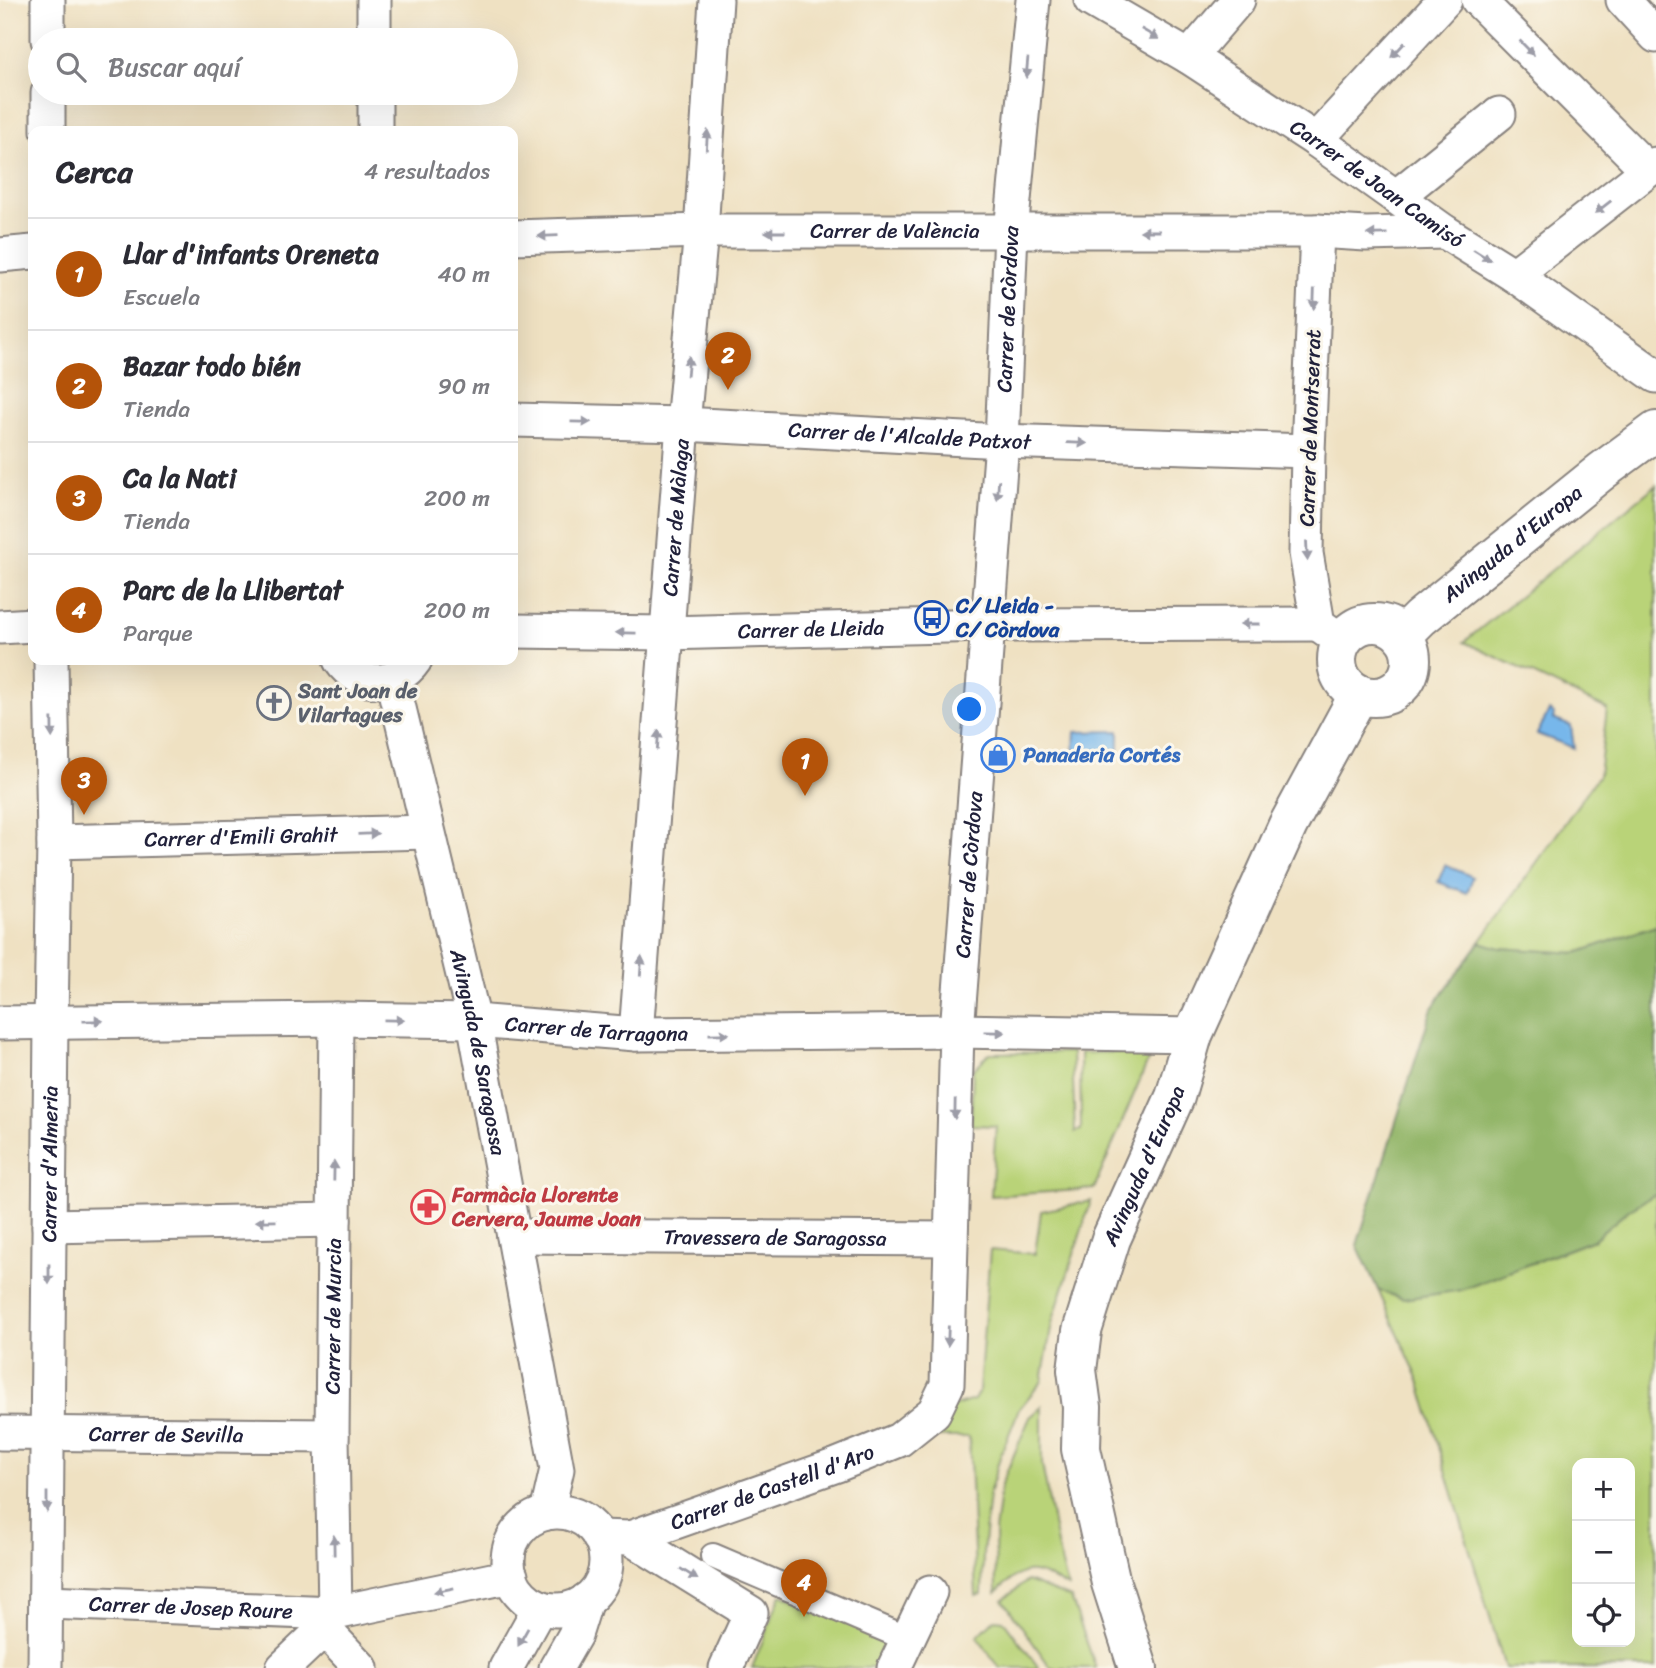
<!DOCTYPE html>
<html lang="es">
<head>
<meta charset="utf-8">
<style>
	body { margin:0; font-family:Sriracha,sans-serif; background:#f7f7f7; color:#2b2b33 }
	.controls { position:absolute; right:21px; bottom:21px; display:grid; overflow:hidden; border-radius:14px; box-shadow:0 7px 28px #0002 }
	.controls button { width:63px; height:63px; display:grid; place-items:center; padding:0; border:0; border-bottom:2px solid #e1e1e2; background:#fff; color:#2b2b33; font:35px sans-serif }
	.you { position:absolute; left:970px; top:710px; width:24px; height:24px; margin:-18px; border:5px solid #fff; border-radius:50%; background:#1a73e8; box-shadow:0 0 0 10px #1a73e833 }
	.badge { display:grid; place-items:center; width:46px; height:46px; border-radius:50%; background:#b45309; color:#fff; font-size:23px; font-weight:700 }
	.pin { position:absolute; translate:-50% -58px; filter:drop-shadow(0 2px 4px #0008) }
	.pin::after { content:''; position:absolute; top:37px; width:24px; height:21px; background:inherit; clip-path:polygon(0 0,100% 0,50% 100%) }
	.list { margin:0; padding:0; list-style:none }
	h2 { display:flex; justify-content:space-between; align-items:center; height:91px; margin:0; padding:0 28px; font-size:30px }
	h2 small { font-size:23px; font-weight:400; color:#7c7c81 }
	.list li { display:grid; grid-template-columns:46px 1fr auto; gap:21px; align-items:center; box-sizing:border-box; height:112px; padding:0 28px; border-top:2px solid #e1e1e2 }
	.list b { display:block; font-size:26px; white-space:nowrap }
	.list p { margin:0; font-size:23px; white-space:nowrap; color:#7c7c81 }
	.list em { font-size:23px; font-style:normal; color:#7c7c81 }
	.icon { flex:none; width:38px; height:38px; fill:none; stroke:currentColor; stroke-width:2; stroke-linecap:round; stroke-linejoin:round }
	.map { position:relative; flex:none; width:1656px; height:1668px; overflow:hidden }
	.search { position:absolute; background:#fff; box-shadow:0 7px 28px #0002; left:28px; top:28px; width:490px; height:77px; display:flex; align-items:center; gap:18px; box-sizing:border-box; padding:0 24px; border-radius:38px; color:#7c7c81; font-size:26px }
	.panel { position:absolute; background:#fff; box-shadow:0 7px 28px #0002; left:28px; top:126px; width:490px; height:539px; border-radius:14px }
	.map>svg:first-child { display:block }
	.green { fill:#b9d378; stroke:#6e7a5a; stroke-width:2; fill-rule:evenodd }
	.forest { fill:#92b568; stroke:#5a6c52; stroke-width:2 }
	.water { fill:#77b7eb; stroke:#4c6c93; stroke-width:2 }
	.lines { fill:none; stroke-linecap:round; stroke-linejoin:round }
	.pedestrian-casing { stroke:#88827e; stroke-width:28 }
	.minor-casing { stroke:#88827e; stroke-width:37 }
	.tertiary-casing { stroke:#88827e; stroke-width:42 }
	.pedestrian { stroke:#fff; stroke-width:24 }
	.minor { stroke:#fff; stroke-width:33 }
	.tertiary { stroke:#fff; stroke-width:38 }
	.oneway { fill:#9c9ca7 }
	.labels { text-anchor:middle; stroke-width:6; stroke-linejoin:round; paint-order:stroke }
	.street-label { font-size:21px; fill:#22223b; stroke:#fbf7ec }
	.transit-label { font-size:21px; font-weight:bold; fill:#164399; stroke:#fbf7ec; text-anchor:start }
	.worship-label { font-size:21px; font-weight:bold; fill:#5b616d; stroke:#fbf7ec; text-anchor:start }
	.shop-label { font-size:21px; font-weight:bold; fill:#366cbe; stroke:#fbf7ec; text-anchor:start }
	.health-label { font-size:21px; font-weight:bold; fill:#be3a42; stroke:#fbf7ec; text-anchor:start }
</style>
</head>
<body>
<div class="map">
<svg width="1656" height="1668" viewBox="0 0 1656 1668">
	<rect width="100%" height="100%" fill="#fbf7ec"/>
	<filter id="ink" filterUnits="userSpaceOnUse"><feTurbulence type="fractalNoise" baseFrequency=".0143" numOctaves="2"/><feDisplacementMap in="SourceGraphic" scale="14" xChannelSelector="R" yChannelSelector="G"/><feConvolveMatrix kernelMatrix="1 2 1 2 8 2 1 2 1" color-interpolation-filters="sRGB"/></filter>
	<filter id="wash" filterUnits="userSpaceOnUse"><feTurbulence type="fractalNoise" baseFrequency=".00686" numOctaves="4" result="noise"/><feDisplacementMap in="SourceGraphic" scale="28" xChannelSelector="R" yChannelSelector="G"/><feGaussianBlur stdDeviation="1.57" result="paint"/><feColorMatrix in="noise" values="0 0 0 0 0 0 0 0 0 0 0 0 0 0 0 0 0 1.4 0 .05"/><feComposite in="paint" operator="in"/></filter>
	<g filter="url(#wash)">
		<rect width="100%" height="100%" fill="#efe1c2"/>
		<!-- green -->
		<path class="green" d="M1656,485V925L1577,953L1499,948L1480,942L1599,775L1607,709L1464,642Z
			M1152,1051L1094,1189L991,1196L996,1126L971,1125L973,1070L990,1053L1072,1052L1075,1132L1081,1130L1080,1053Z
			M1656,1194V1668H1505L1419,1380L1378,1290L1403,1299L1461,1290L1593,1240L1630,1209ZM1577,1463H1630V1642H1577Z
			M1091,1201L1052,1323L1042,1381L1019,1409L1000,1457L989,1494L983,1554L982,1594L976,1596L969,1437H939L951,1407L974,1400L979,1391L990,1250L1035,1254L1041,1211Z
			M1042,1407V1464L1058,1550L1068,1587C1032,1568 1027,1563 996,1593L995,1531L1001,1485L1030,1417Z
			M1027,1581L1071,1598L1096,1668H1051L1003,1600Z
			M781,1594L889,1640L875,1668H752Z
			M995,1619L1003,1620L1039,1668H1000L977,1637Z"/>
		<!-- forest -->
		<path class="forest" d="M1656,925V1194L1630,1209L1593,1240L1461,1290L1403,1299L1378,1290L1357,1245L1432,1008L1480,942L1500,948L1577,953Z"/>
		<!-- water -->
		<path class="water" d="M1549,711L1554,714L1553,719L1571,726L1574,748L1537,734Z
			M1119,731V750L1074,751L1075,732Z
			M1445,865L1473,877L1467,893L1438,882Z"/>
	</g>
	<g filter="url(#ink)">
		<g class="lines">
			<!-- pedestrian casing -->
			<g class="pedestrian-casing">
				<path id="pedestrian" d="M713,1556L908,1639"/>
			</g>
			<!-- minor casing -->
			<g class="minor-casing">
				<g id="minor">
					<path d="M374,0V40"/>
					<path id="s1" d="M1091,0L1189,57L1316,140L1445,232L1514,275L1656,376"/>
					<path d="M1478,0L1648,170"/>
					<path d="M1623,0L1656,36"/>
					<path d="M48,40V0"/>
					<path d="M1189,57L1238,0"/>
					<path d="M375,93V131"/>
					<path d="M48,131V93"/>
					<path d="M1316,140L1445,0"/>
					<path d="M1396,197L1499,114"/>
					<path d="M1317,231L1308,451L1306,553L1318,624"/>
					<path id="s2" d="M513,237L701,231H1317L1366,234L1445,232"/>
					<path d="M0,255L33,252"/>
					<path d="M1514,275L1656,164"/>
					<path id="s3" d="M513,420L683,424L1002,441L1308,451"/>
					<path d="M1318,624L1342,641"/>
					<path d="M0,627L33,625"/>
					<path id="s4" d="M513,631L666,633L988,625L1318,624"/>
					<path d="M340,660C359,688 396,688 415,660"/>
					<path id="s5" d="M392,679L474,1021L557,1469L547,1513"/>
					<path id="s6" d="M54,842L428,832"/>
					<path id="s7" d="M0,1023L336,1019L474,1021L636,1034L957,1031L1193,1035"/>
					<path id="s8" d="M636,1034L683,424L701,231L716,0"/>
					<path d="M49,1226L334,1220"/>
					<path id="s9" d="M514,1236L951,1239"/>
					<path id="s10" d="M0,1433L332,1436"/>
					<circle cx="557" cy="1561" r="49"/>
					<path id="s11" d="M599,1537L630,1538L837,1465L899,1440L934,1412L947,1385L957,1031L1002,441L1011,232L1033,0"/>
					<path d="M630,1538L751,1613L726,1668"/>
					<path id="s12" d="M46,1602L335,1613L332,1436L336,1019"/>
					<path d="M324,1629L361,1668"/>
					<path id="s13" d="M45,1668L51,1022L54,842L51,660"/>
					<path d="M283,1668L324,1629L335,1613L511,1576"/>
					<path d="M506,1668L540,1607"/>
					<path d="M556,1668L575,1635L586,1600"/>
					<path d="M894,1668L930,1592"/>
				</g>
			</g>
			<!-- tertiary casing -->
			<g class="tertiary-casing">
				<g id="tertiary">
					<circle cx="1374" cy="660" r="37"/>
					<path id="s14" d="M1402,636L1420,618L1602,471L1656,431"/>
					<path id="s15" d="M1138,1668L1111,1583L1081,1449L1082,1407L1077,1370L1082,1331L1111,1239L1175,1097L1193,1035L1288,825L1359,694"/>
				</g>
			</g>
			<!-- pedestrian -->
			<use href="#pedestrian" class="pedestrian"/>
			<!-- minor -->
			<use href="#minor" class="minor"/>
			<!-- tertiary -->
			<use href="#tertiary" class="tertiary"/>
		</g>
		<!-- one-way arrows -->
		<defs><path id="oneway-solid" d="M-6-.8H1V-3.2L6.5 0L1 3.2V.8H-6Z" transform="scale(1.75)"/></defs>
		<g class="oneway">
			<use href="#oneway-solid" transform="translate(1150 34) rotate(30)"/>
			<use href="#oneway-solid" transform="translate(1527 48) rotate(45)"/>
			<use href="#oneway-solid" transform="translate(1398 50) rotate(133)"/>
			<use href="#oneway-solid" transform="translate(1027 68) rotate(95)"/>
			<use href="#oneway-solid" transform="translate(707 140) rotate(-86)"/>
			<use href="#oneway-solid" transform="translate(1603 207) rotate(142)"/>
			<use href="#oneway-solid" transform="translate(1150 231) rotate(180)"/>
			<use href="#oneway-solid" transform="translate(775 232) rotate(-180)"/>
			<use href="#oneway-solid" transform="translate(1377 234) rotate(179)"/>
			<use href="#oneway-solid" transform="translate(548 236) rotate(178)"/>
			<use href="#oneway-solid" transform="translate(1482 255) rotate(32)"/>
			<use href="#oneway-solid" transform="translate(1314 299) rotate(92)"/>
			<use href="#oneway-solid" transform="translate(688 366) rotate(-85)"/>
			<use href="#oneway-solid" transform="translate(581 422) rotate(1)"/>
			<use href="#oneway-solid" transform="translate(1077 443) rotate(2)"/>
			<use href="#oneway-solid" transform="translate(998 490) rotate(94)"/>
			<use href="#oneway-solid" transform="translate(1307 551) rotate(87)"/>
			<use href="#oneway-solid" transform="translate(1250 624) rotate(180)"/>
			<use href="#oneway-solid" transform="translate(626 633) rotate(-179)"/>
			<use href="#oneway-solid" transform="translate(52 728) rotate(89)"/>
			<use href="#oneway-solid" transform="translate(658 740) rotate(-86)"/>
			<use href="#oneway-solid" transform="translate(368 834) rotate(-2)"/>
			<use href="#oneway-solid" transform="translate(641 966) rotate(-86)"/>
			<use href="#oneway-solid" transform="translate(394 1020) rotate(1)"/>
			<use href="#oneway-solid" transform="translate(93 1021) rotate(-1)"/>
			<use href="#oneway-solid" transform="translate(995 1032) rotate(1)"/>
			<use href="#oneway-solid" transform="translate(719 1034) rotate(-1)"/>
			<use href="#oneway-solid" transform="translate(955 1109) rotate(91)"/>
			<use href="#oneway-solid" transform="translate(334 1171) rotate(-89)"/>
			<use href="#oneway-solid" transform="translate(266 1221) rotate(179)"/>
			<use href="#oneway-solid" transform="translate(49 1274) rotate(90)"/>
			<use href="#oneway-solid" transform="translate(948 1336) rotate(92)"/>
			<use href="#oneway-solid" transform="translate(47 1502) rotate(90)"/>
			<use href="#oneway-solid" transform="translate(334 1545) rotate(-91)"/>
			<use href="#oneway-solid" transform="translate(689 1574) rotate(32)"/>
			<use href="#oneway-solid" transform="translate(444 1590) rotate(168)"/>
			<use href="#oneway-solid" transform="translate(523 1637) rotate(119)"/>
		</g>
	</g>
	<!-- icons -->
	<defs>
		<g id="bus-ring" transform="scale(1.75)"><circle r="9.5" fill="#fbf7ec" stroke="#1a4fb4" stroke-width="1.5"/><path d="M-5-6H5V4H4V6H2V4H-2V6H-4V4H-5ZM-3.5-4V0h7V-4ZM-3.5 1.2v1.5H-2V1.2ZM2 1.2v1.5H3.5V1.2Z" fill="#1a4fb4"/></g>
		<g id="church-ring" transform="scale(1.75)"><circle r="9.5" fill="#fbf7ec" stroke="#6b7280" stroke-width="1.5"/><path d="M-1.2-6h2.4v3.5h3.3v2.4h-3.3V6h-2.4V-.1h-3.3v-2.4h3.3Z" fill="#6b7280"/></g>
		<g id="shop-ring" transform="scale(1.75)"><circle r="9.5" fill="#fbf7ec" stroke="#3f7fe0" stroke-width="1.5"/><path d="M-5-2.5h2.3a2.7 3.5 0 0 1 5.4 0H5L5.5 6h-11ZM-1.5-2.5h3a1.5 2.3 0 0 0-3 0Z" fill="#3f7fe0"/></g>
		<g id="pharmacy-ring" transform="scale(1.75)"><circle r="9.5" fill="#fbf7ec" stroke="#e0444e" stroke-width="1.5"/><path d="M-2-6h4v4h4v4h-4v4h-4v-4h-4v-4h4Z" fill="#e0444e"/></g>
	</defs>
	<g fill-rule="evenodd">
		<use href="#bus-ring" x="932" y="618"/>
		<use href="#church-ring" x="274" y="703"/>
		<use href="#shop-ring" x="998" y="755"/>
		<use href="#pharmacy-ring" x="428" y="1207"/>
	</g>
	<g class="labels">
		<!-- street labels -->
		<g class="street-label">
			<text dy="7" stroke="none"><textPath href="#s1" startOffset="340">Carrer de Joan Camisó</textPath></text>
			<text dy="7" stroke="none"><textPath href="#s2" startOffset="382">Carrer de València</textPath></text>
			<text dy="7" stroke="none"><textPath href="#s11" startOffset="1470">Carrer de Còrdova</textPath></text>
			<text transform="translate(1310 428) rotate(-88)" y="7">Carrer de Montserrat</text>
			<text dy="7" stroke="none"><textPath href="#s3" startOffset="397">Carrer de l'Alcalde Patxot</textPath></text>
			<text dy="7" stroke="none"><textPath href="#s8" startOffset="518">Carrer de Màlaga</textPath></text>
			<text dy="7" stroke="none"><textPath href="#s14" startOffset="144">Avinguda d'Europa</textPath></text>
			<text dy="7" stroke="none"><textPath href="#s4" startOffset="298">Carrer de Lleida</textPath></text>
			<text dy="7" stroke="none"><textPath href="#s6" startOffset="187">Carrer d'Emili Grahit</textPath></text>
			<text dy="7" stroke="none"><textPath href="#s11" startOffset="903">Carrer de Còrdova</textPath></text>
			<text dy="7" stroke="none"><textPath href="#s7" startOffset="597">Carrer de Tarragona</textPath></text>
			<text dy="7" stroke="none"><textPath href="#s5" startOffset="383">Avinguda de Saragossa</textPath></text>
			<text dy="7" stroke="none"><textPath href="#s13" startOffset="504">Carrer d'Almeria</textPath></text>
			<text dy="7" stroke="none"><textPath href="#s15" startOffset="522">Avinguda d'Europa</textPath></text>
			<text dy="7" stroke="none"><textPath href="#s9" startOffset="261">Travessera de Saragossa</textPath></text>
			<text dy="7" stroke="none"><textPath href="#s12" startOffset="586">Carrer de Murcia</textPath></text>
			<text dy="7" stroke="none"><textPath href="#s10" startOffset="166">Carrer de Sevilla</textPath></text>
			<text dy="7" stroke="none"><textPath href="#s11" startOffset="182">Carrer de Castell d'Aro</textPath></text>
			<text dy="7" stroke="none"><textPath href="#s12" startOffset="145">Carrer de Josep Roure</textPath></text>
		</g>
		<!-- transit labels -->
		<g class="transit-label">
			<text x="956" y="613">C/ Lleida -<tspan x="956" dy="24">C/ Còrdova</tspan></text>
		</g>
		<!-- worship labels -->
		<g class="worship-label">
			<text x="298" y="698">Sant Joan de<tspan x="298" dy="24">Vilartagues</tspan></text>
		</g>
		<!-- shop labels -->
		<g class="shop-label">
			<text x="1023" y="762">Panaderia Cortés</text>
		</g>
		<!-- health labels -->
		<g class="health-label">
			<text x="452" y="1202">Farmàcia Llorente<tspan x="452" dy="24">Cervera, Jaume Joan</tspan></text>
		</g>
	</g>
</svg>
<div class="controls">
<button>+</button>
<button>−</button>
<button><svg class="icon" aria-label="locate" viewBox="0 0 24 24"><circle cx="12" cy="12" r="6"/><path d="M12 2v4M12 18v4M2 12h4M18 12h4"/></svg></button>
</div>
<div class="you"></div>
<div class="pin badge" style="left:805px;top:796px">1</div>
<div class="pin badge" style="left:728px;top:390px">2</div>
<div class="pin badge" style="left:84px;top:815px">3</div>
<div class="pin badge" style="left:804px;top:1617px">4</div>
<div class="search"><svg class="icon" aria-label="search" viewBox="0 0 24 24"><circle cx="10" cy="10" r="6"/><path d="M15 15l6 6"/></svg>Buscar aquí</div>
<section class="panel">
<h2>Cerca<small>4 resultados</small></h2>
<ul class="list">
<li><span class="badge">1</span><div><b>Llar d'infants Oreneta</b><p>Escuela</p></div><em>40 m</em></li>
<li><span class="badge">2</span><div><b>Bazar todo bién</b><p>Tienda</p></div><em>90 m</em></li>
<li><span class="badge">3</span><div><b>Ca la Nati</b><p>Tienda</p></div><em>200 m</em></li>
<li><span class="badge">4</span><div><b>Parc de la Llibertat</b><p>Parque</p></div><em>200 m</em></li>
</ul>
</section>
</div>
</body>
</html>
